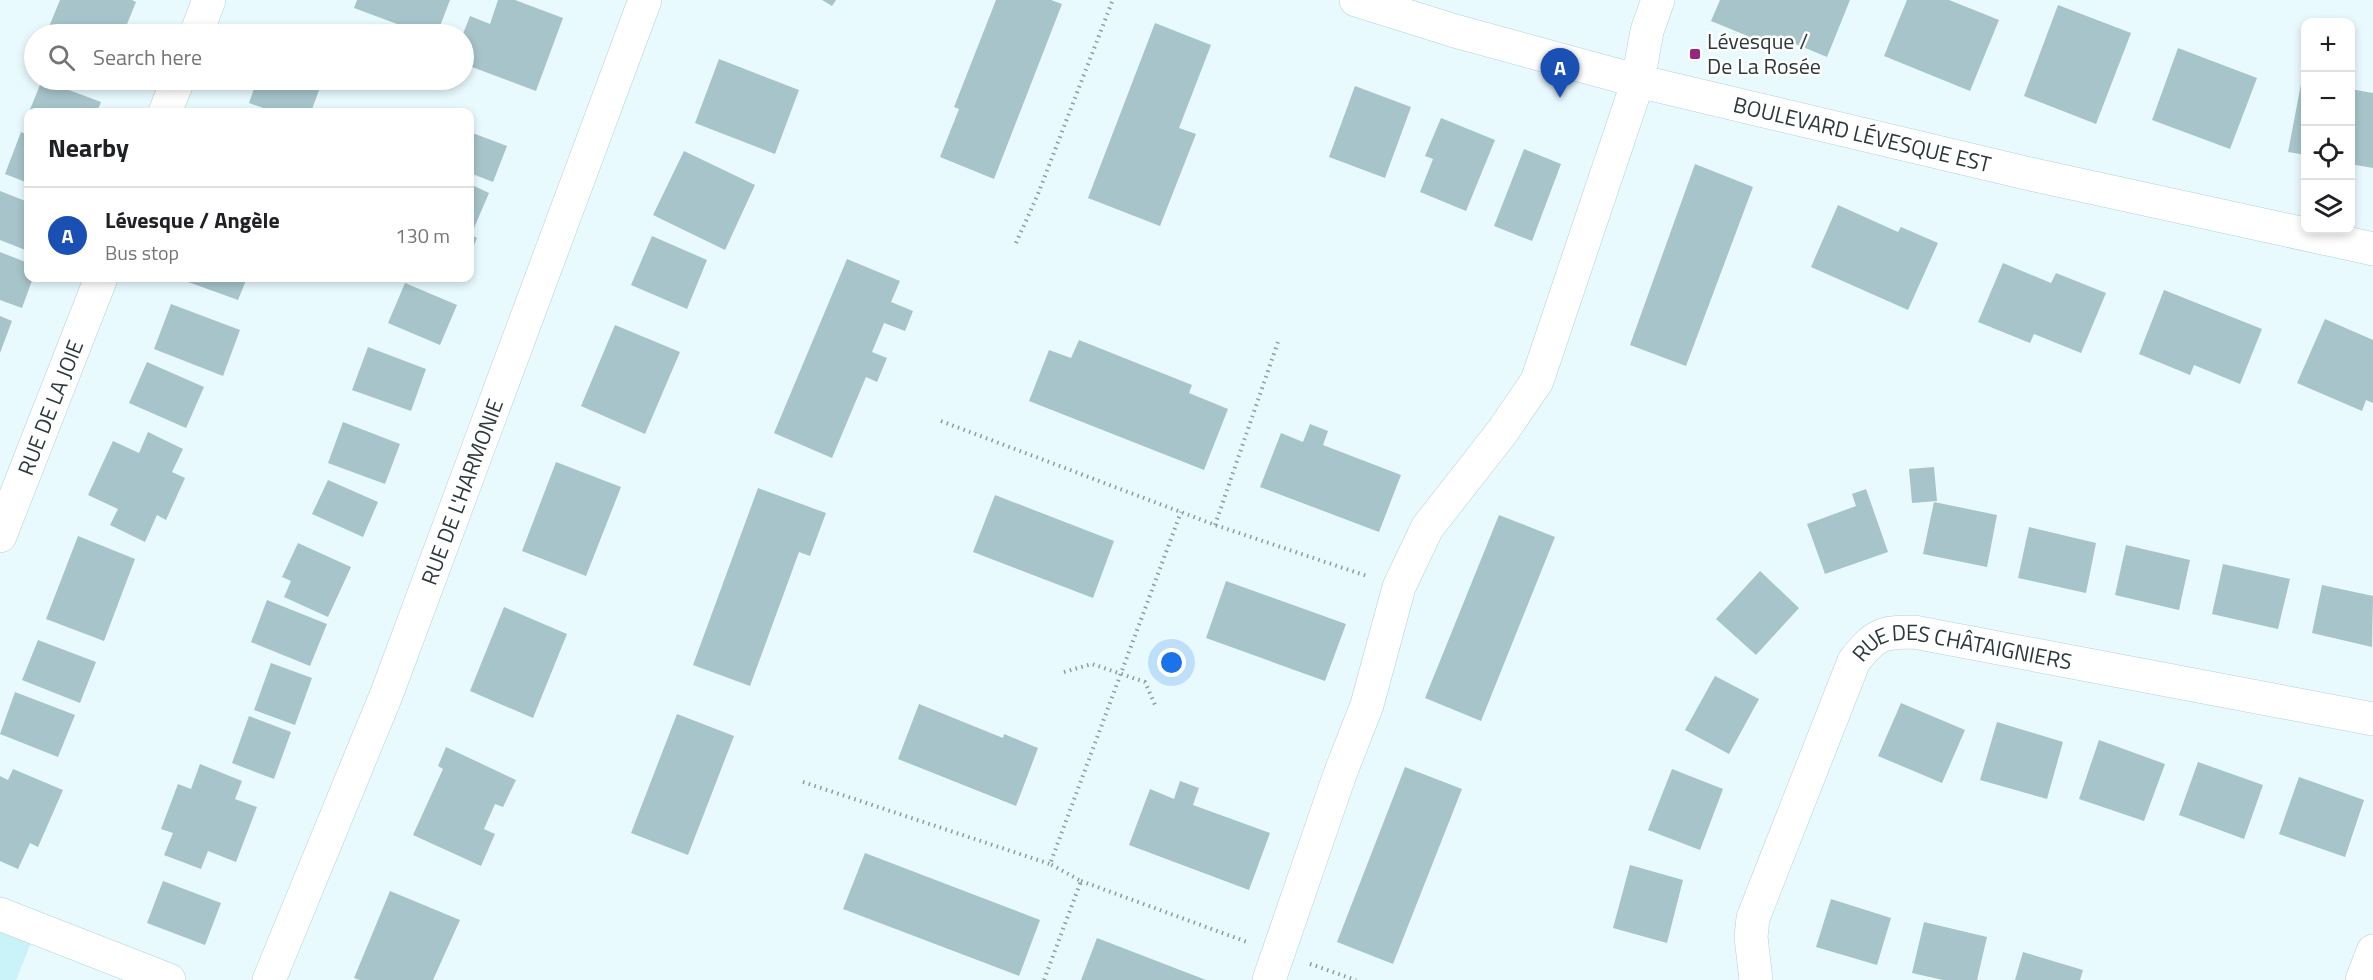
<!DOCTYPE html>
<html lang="en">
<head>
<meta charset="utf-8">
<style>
	body { margin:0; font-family:"Titillium Web",sans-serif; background:#f6f6f6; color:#202124 }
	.controls { position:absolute; right:18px; top:18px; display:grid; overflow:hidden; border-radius:12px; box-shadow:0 3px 9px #0003 }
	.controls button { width:54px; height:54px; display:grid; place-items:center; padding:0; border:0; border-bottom:2px solid #e0e0e0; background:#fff; color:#202124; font:30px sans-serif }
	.you { position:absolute; left:1172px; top:663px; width:21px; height:21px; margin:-15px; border:4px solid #fff; border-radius:50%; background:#1a73e8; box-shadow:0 0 0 9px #1a73e833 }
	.badge { display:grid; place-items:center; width:39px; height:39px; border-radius:50%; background:#982481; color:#fff; font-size:20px; font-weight:700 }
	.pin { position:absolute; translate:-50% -50px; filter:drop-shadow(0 2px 3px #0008) }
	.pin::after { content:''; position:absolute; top:32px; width:21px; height:18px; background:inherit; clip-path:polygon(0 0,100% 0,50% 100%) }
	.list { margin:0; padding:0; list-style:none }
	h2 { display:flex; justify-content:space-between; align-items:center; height:78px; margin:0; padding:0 24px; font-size:26px }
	h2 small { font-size:20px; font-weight:400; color:#757577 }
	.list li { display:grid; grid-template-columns:39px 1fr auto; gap:18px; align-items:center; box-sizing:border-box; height:96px; padding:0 24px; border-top:2px solid #e0e0e0 }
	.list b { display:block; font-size:22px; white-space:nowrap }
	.list p { margin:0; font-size:20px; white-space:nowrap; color:#757577 }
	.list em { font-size:20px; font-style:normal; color:#757577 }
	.icon { flex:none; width:33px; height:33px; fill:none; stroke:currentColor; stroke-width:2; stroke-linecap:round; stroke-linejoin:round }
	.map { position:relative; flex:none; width:2373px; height:980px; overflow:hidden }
	.search { position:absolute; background:#fff; box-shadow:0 3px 9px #0003; left:24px; top:24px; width:450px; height:66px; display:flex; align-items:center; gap:15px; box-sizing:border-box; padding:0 21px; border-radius:33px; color:#757577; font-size:22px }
	.panel { position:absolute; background:#fff; box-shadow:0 3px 9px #0003; left:24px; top:108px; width:450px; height:174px; border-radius:12px }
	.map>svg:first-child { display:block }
	.built { fill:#c9f2f9 }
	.building { fill:#a6c4ca }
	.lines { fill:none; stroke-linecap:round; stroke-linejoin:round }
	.minor-casing { stroke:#b2d1d6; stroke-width:34 }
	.path { stroke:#8d9c9f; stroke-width:4; stroke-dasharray:1.5 4.5; stroke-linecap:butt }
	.minor { stroke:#fff; stroke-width:33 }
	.poi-dot { fill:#982481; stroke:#fff; stroke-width:2 }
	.labels { text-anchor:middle; stroke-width:5; stroke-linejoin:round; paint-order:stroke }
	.poi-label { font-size:22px; fill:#2c383a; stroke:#fff; text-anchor:start }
	.street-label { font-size:22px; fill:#2c383a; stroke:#fff }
</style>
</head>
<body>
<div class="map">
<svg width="2373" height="980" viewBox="0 0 2373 980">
	<rect width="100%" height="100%" fill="#e8fafe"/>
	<!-- built -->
	<path class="built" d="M0,914L37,928L16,980H0Z"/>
	<!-- building -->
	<path class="building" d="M60,0H132L136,2L123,34H46Z
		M357,0H450L437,34H424L354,8Z
		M498,0H515L563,18L536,91L464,64L463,34L470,16L490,24Z
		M822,0H836L832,6Z
		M996,0H1051L1062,4L994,179L940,157L959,109L954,107Z
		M1720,0H1850L1827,57L1776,36L1772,46L1711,21Z
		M1907,0H1949L1999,20L1970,91L1884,56Z
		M2058,5L2131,33L2096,124L2024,96Z
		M1155,23L1211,45L1179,128L1196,134L1160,226L1088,198Z
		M2178,48L2257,78L2230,149L2152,120Z
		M719,59L799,90L775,154L695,123Z
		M2302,79L2306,80V155L2288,152Z
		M42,80L101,102L97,112H29Z
		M90,80H111L108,87Z
		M257,80H316L322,82L311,112H275L249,103Z
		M1355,86L1411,107L1385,178L1329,157Z
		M2350,89L2373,93V168L2350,164Z
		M1441,118L1495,140L1466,211L1420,192L1433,159L1425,156Z
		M21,132L28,135V183L5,174Z
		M470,132L507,146L493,182L470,173Z
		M1524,149L1561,164L1532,241L1494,226Z
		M684,151L755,185L725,250L653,215Z
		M1695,164L1753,187L1686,366L1630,345Z
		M470,184L489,193L474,228L470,226Z
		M0,191L28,202V251L0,240Z
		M1838,205L1898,232L1901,227L1938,243L1908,310L1811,267Z
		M470,234L477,238L470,255Z
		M652,236L707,260L687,309L631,285Z
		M0,252L28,263V278H33L22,308L0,300Z
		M847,259L900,281L891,302L913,311L905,331L884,323L872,352L887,358L877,382L866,377L832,458L774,433Z
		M2003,263L2051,283L2056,273L2106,293L2081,353L2034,334L2030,343L1978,322Z
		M177,278H247L238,300Z
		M405,283L457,305L440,345L388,323Z
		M2164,290L2262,329L2240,384L2194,365L2190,375L2139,354Z
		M171,304L240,330L223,376L154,349Z
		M0,316L12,321L0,353Z
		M2325,319L2373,340V403L2366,400L2362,411L2297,383Z
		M615,325L680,352L645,434L581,406Z
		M1079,340L1192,385L1189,393L1228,409L1204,470L1029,401L1049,350L1071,358Z
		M368,347L426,369L411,411L352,390Z
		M147,362L204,387L186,428L129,403Z
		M343,422L400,444L385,484L328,463Z
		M1310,424L1328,431L1323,445L1401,475L1379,532L1260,487L1281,433L1303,442Z
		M148,432L183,449L172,472L185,478L166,520L157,515L145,542L110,525L118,509L88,495L113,441L139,453Z
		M556,462L621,487L586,576L522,551Z
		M1934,467L1937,501L1912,503L1909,469Z
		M328,480L378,502L363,537L312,514Z
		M758,488L826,513L810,556L799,552L750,686L693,665Z
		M1866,489L1888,552L1825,574L1807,524L1856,506L1852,494Z
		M995,495L1114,541L1093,598L973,552Z
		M1934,502L1997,515L1987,567L1923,554Z
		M1499,515L1555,537L1481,721L1425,698Z
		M2029,527L2096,543L2086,593L2018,578Z
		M78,536L135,559L104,641L46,619Z
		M298,543L351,567L328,617L284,597L291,581L282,577Z
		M2126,545L2190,560L2179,610L2115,595Z
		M2223,564L2290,579L2278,629L2212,614Z
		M1760,571L1799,608L1756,655L1716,619Z
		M1226,581L1346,624L1325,681L1206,638Z
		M2322,585L2373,596L2372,647L2312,633Z
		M267,600L327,624L310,666L251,642Z
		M504,607L567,634L533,718L470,691Z
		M38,640L96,662L80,703L22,680Z
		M271,663L312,678L295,725L254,710Z
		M1715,676L1759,699L1729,754L1685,730Z
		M15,692L75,715L58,757L0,734Z
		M1901,703L1965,730L1942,783L1878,756Z
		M919,704L1003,738L1004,734L1038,748L1016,806L898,759Z
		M677,714L734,736L688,855L631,833Z
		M249,716L291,732L274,779L232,763Z
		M1997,722L2063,742L2047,799L1980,780Z
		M2099,740L2165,764L2144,821L2079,799Z
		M446,747L516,780L503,807L495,804L484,829L495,834L481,866L413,835L443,769L438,766Z
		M2198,762L2263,785L2244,839L2179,815Z
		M200,764L242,781L235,799L257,807L236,862L208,851L201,869L164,855L173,833L161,829L178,784L191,789Z
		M1405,767L1462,789L1393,964L1337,942Z
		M13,769L63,790L38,847L30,843L18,869L0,861V776L8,780Z
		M1672,769L1723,789L1700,850L1648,830Z
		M2299,777L2364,800L2345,857L2279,834Z
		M1180,781L1199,788L1193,805L1270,833L1249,890L1129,845L1150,789L1174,799Z
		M865,853L1040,920L1019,976L843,909Z
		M1630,865L1683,880L1667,943L1613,928Z
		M163,881L221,903L205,945L147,923Z
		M390,891L460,920L433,980H360L354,978Z
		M1831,899L1891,918L1877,965L1816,947Z
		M1924,922L1987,937L1977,980H1943L1912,973Z
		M1097,938L1206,980H1081Z
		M2023,952L2083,970L2080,980H2015Z"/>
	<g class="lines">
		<!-- minor casing -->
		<g class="minor-casing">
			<g id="minor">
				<path id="s1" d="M1356,0L1455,31L1638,81L2030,174L2373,249"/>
				<path d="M196,34L209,0"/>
				<path d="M165,112L178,80"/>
				<path id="s2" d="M0,536L101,278"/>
				<path d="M0,914L169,980"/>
				<path id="s3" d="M269,980L387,693L645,0"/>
				<path d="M1269,980L1340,774L1367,705L1399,587L1427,528L1502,432L1537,381L1638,81L1647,31L1658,0"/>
				<path id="s4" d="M1756,980L1751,937L1753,918L1854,661C1875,635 1880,632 1914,632L2373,719"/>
				<path d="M2362,980L2373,951"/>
			</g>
		</g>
		<!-- path -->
		<path class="path" d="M1016,243L1038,194L1112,2
			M941,421L1215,525L1367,576
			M1215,525L1279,339
			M1064,672L1092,664L1145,682L1156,707
			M803,782L1050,864
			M1081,881L1247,942
			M1310,964L1356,980
			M1044,980L1081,881L1050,864L1181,512"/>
		<!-- minor -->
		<use href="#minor" class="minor"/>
	</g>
	<!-- markers -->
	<rect class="poi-dot" x="1689" y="48" width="12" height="12" rx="3"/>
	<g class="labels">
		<!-- poi labels -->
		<g class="poi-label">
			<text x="1707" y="49">Lévesque /<tspan x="1707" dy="25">De La Rosée</tspan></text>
		</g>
		<!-- street labels -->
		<g class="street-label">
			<text dy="8" stroke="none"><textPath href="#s1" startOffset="524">BOULEVARD LÉVESQUE EST</textPath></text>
			<text dy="8" stroke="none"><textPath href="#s2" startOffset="138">RUE DE LA JOIE</textPath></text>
			<text dy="8" stroke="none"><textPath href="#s3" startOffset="525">RUE DE L'HARMONIE</textPath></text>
			<text dy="8" stroke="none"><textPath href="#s4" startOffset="456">RUE DES CHÂTAIGNIERS</textPath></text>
		</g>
	</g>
</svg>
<div class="controls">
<button>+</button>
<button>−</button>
<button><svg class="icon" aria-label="locate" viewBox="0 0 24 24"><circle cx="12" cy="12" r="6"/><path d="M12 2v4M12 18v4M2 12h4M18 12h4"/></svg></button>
<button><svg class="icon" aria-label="layers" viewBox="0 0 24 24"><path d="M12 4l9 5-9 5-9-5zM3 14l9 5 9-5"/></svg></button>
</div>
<div class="you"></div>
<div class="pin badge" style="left:1560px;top:98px;background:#1a4fb4">A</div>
<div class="search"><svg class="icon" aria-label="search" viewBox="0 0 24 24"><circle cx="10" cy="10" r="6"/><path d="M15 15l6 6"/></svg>Search here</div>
<section class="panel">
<h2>Nearby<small></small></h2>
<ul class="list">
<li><span class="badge" style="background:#1a4fb4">A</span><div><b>Lévesque / Angèle</b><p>Bus stop</p></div><em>130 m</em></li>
</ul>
</section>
</div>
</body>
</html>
